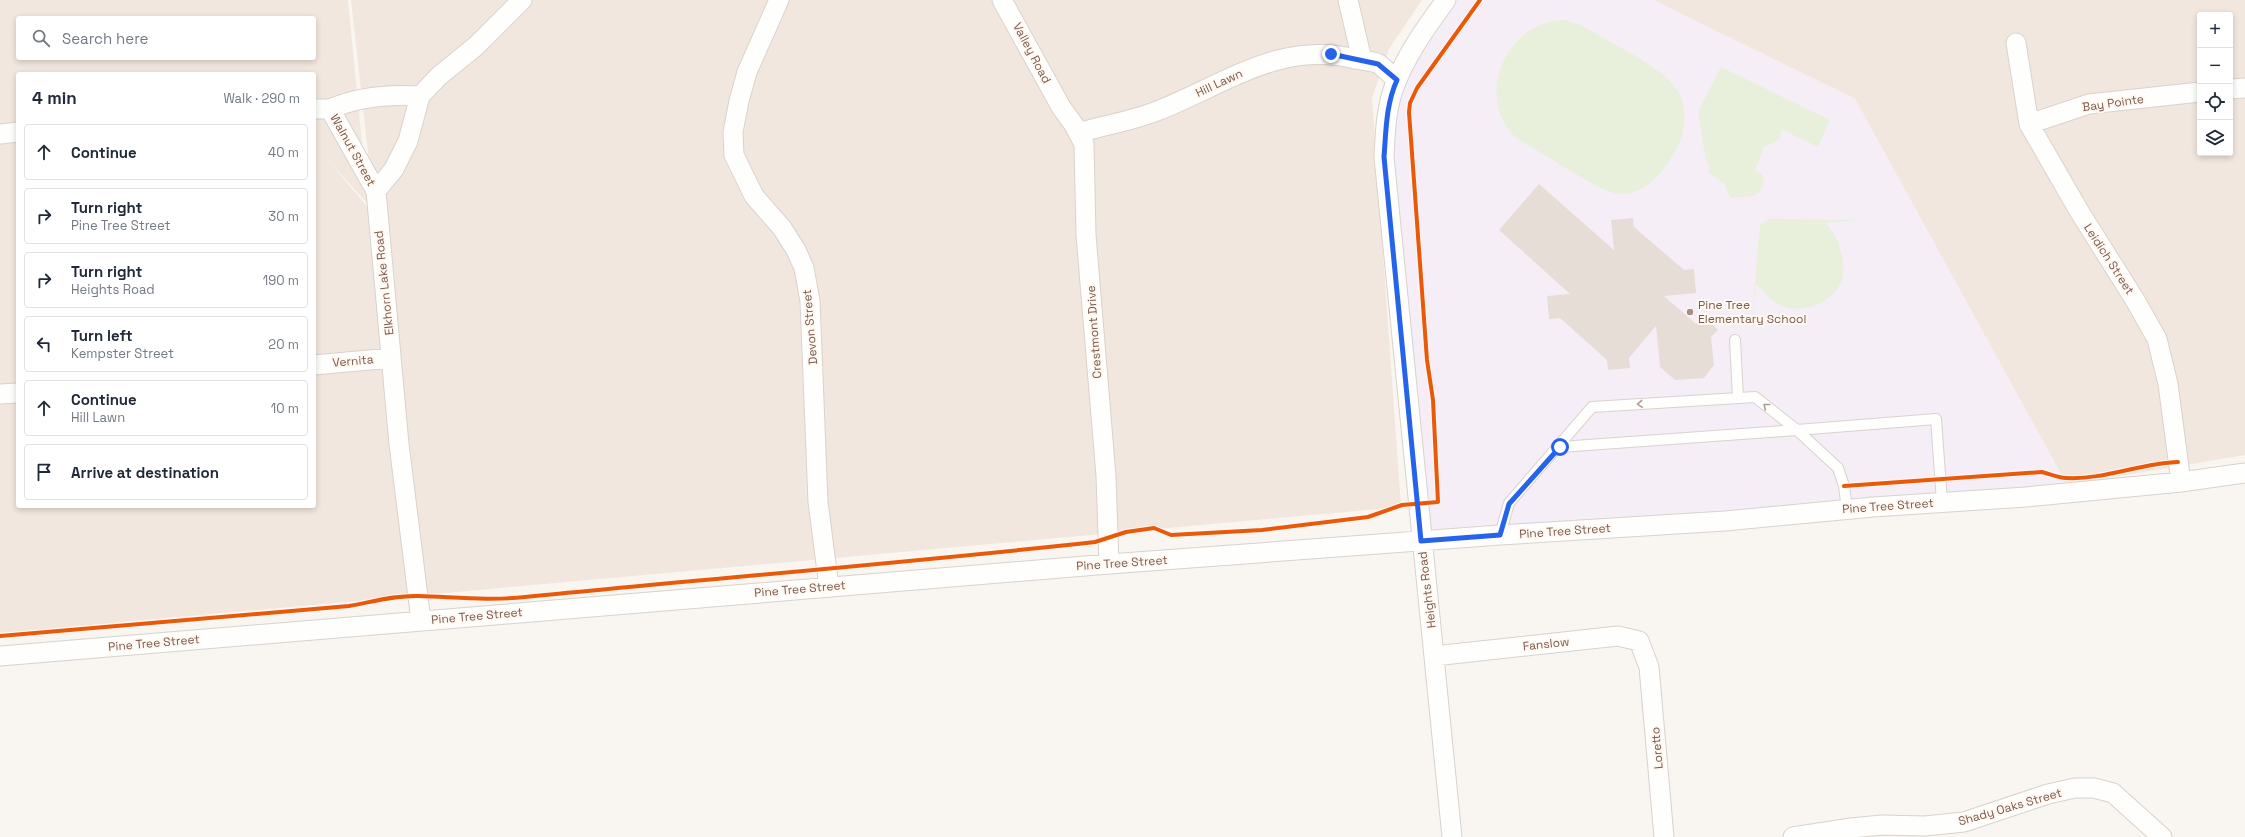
<!DOCTYPE html>
<html lang="en">
<head>
<meta charset="utf-8">
<style>
	body { margin:0; font-family:"Space Grotesk",sans-serif; background:#f2f2f3; color:#1f2937 }
	.controls { position:absolute; right:12px; top:12px; display:grid; overflow:hidden; border-radius:4px; box-shadow:0 2px 6px #0003 }
	.controls button { width:36px; height:36px; display:grid; place-items:center; padding:0; border:0; border-bottom:1px solid #e0e1e3; background:#fff; color:#1f2937; font:20px sans-serif }
	.stop { position:absolute; width:12px; height:12px; margin:-9px; border:3px solid #2563eb; border-radius:50%; background:#fff }
	.stop.end { background:#2563eb; border-color:#fff; box-shadow:0 1px 4px #0008 }
	.list { margin:0; padding:0; list-style:none }
	h2 { display:flex; justify-content:space-between; align-items:center; height:52px; margin:0; padding:0 16px; font-size:17px }
	h2 small { font-size:13px; font-weight:400; color:#747a83 }
	.list li { display:grid; grid-template-columns:26px 1fr auto; gap:12px; align-items:center; box-sizing:border-box; height:56px; margin:0 8px 8px; padding:0 8px; border:1px solid #e0e1e3; border-radius:4px }
	.list b { display:block; font-size:15px; white-space:nowrap }
	.list p { margin:0; font-size:13px; white-space:nowrap; color:#747a83 }
	.list em { font-size:13px; font-style:normal; color:#747a83 }
	.icon { flex:none; width:22px; height:22px; fill:none; stroke:currentColor; stroke-width:2; stroke-linecap:round; stroke-linejoin:round }
	.map { position:relative; flex:none; width:2245px; height:837px; overflow:hidden }
	.search { position:absolute; background:#fff; box-shadow:0 2px 6px #0003; left:16px; top:16px; width:300px; height:44px; display:flex; align-items:center; gap:10px; box-sizing:border-box; padding:0 14px; border-radius:4px; color:#747a83; font-size:15px }
	.panel { position:absolute; background:#fff; box-shadow:0 2px 6px #0003; left:16px; top:72px; width:300px; height:436px; border-radius:4px }
	.map>svg:first-child { display:block }
	.residential { fill:#f2e7de; fill-rule:evenodd }
	.education { fill:#f5eef6 }
	.green { fill:#e8f0db }
	.building { fill:#e6ddd7 }
	.lines { fill:none; stroke-linecap:round; stroke-linejoin:round }
	.lane-casing { stroke:#d9d2cd; stroke-width:12 }
	.street-casing { stroke:#d9d2cd; stroke-width:21 }
	.lane { stroke:#fefefd; stroke-width:10 }
	.street { stroke:#fefefd; stroke-width:19 }
	.cycleway-casing { stroke:#fff9f2; stroke-width:6 }
	.cycleway { stroke:#e8590c; stroke-width:4 }
	.oneway { stroke:#ae9c93 }
	.route { stroke:#2563eb; stroke-width:5 }
	.poi-dot { fill:#a69086; stroke:#fff9f2; stroke-width:1.5 }
	.labels { text-anchor:middle; stroke-width:4; stroke-linejoin:round; paint-order:stroke }
	.street-label { font-size:12px; fill:#795a4d; stroke:#fff9f2 }
	.poi-label { font-size:12px; fill:#795a4d; stroke:#fff9f2; text-anchor:start }
</style>
</head>
<body>
<div class="map">
<svg width="2245" height="837" viewBox="0 0 2245 837">
	<rect width="100%" height="100%" fill="#f9f5f0"/>
	<!-- residential -->
	<path class="residential" d="M0,0H348L368,204L327,159L375,216L351,0H1422L1389,49L1372,98L1401,507L0,633ZM18,18H314V58H18ZM18,74H314V506H18Z
		M1653,0H2245V455L2067,485L1855,99ZM2200,15H2230V153H2200Z"/>
	<!-- education -->
	<path class="education" d="M1457,0H1653L1855,99L2067,485L1429,534L1392,139L1397,96L1414,57Z"/>
	<!-- green -->
	<path class="green" d="M1565,20L1579,24C1605,40 1662,66 1677,90C1688,106 1686,132 1677,148C1663,174 1640,203 1607,191C1594,186 1583,178 1572,172C1553,160 1534,149 1515,137C1473,95 1508,20 1565,20Z
		M1721,67L1830,120L1818,147L1785,131H1781L1780,139L1764,147L1755,170L1762,174C1765,184 1763,190 1754,196L1730,198L1724,183L1707,172L1710,170L1709,164L1706,162L1698,112Z
		M1769,219L1859,220L1825,223C1833,230 1837,238 1840,249C1843,259 1845,271 1841,282C1834,301 1806,312 1787,308C1775,304 1764,293 1756,284L1752,317L1760,225Z"/>
	<!-- building -->
	<path class="building" d="M1539,184L1614,250L1611,220L1633,218L1634,227L1684,270L1694,269L1696,293L1664,296L1696,324L1703,316L1718,330L1711,337L1714,365L1704,378L1675,380L1660,367L1656,326L1629,358L1630,368L1608,370L1607,360L1560,318L1549,319L1547,296L1570,294L1499,230Z"/>
	<g class="lines">
		<!-- lane casing -->
		<g class="lane-casing">
			<path id="lane" d="M1735,340L1738,398
				M1560,447L1797,430L1838,468L1844,486L1847,509
				M1500,535L1509,503L1592,407L1755,397L1797,430L1936,419L1942,502"/>
		</g>
		<!-- street casing -->
		<g class="street-casing">
			<path id="street" d="M779,0L747,72L739,101L733,132L734,155L754,196L782,228L796,250L804,268L810,301L818,502L829,587
				M1002,0L1061,107L1074,125L1084,144L1086,235L1106,476L1109,564
				M1348,0L1362,60
				M1446,0C1426,27 1404,58 1393,90C1386,111 1385,135 1384,157L1452,837
				M2016,43L2029,124L2079,211L2135,300L2157,339L2168,384L2181,482
				M2230,89L2245,88
				M314,109H330L376,191
				M330,109C357,97 390,94 420,96
				M2029,124L2089,104L2200,92
				M1078,133C1105,125 1132,121 1157,111C1224,85 1280,40 1355,59C1362,60 1373,61 1379,64C1385,69 1391,75 1397,80
				M0,134L18,132
				M314,365L391,358
				M0,394L18,393
				M421,621L399,444L376,191L394,169L408,141L420,96L439,76L476,46L522,0
				M0,656L1109,564L1500,535L1725,521L1873,507L2026,497L2181,482L2245,473
				M1434,656L1618,636L1639,641L1649,667L1664,837
				M1793,837L1851,828L1882,825L1925,826L1964,822L2048,794L2075,788H2094L2113,793L2162,837"/>
		</g>
		<!-- lane -->
		<use href="#lane" class="lane"/>
		<!-- street -->
		<use href="#street" class="street"/>
		<!-- cycleway casing -->
		<g class="cycleway-casing">
			<path id="cycleway" d="M1844,486L2042,472C2050,474 2058,478 2066,478C2104,480 2141,463 2178,462
				M0,636L349,606C372,602 396,595 419,596C454,597 490,601 525,597C715,578 905,563 1095,542L1126,532L1154,528L1171,535L1262,530L1368,517L1402,505L1438,502L1433,400L1427,360L1409,112L1410,103L1417,88L1480,0"/>
		</g>
		<!-- cycleway -->
		<use href="#cycleway" class="cycleway"/>
	</g>
	<!-- one-way arrows -->
	<defs><path id="oneway-chevron" d="M-2-3.5L2.5 0L-2 3.5" fill="none" stroke-width="1.6" stroke-linecap="round" stroke-linejoin="round"/></defs>
	<g class="oneway">
		<use href="#oneway-chevron" transform="translate(1640 404) rotate(176)"/>
		<use href="#oneway-chevron" transform="translate(1766 406) rotate(-141)"/>
	</g>
	<g class="lines">
		<!-- route -->
		<path class="route" d="M1331,54L1378,64L1397,80C1386,104 1386,131 1384,157L1421,541L1500,535L1509,504L1560,447"/>
	</g>
	<!-- markers -->
	<circle class="poi-dot" cx="1690" cy="312" r="4"/>
	<g class="labels">
		<!-- street labels -->
		<g class="street-label">
			<text transform="translate(1032 53) rotate(62)" y="4">Valley Road</text>
			<text transform="translate(1219 83) rotate(-25)" y="4">Hill Lawn</text>
			<text transform="translate(2113 103) rotate(-8)" y="4">Bay Pointe</text>
			<text transform="translate(353 150) rotate(61)" y="4">Walnut Street</text>
			<text transform="translate(2109 259) rotate(57)" y="4">Leidich Street</text>
			<text transform="translate(384 283) rotate(-96)" y="4">Elkhorn Lake Road</text>
			<text transform="translate(810 327) rotate(-95)" y="4">Devon Street</text>
			<text transform="translate(1094 332) rotate(-94)" y="4">Crestmont Drive</text>
			<text transform="translate(353 361) rotate(-5)" y="4">Vernita</text>
			<text transform="translate(1888 506) rotate(-4)" y="4">Pine Tree Street</text>
			<text transform="translate(1565 531) rotate(-4)" y="4">Pine Tree Street</text>
			<text transform="translate(1122 563) rotate(-4)" y="4">Pine Tree Street</text>
			<text transform="translate(800 589) rotate(-5)" y="4">Pine Tree Street</text>
			<text transform="translate(1427 590) rotate(-97)" y="4">Heights Road</text>
			<text transform="translate(477 616) rotate(-5)" y="4">Pine Tree Street</text>
			<text transform="translate(154 643) rotate(-5)" y="4">Pine Tree Street</text>
			<text transform="translate(1546 644) rotate(-6)" y="4">Fanslow</text>
			<text transform="translate(1657 748) rotate(-95)" y="4">Loretto</text>
			<text transform="translate(2010 807) rotate(-16)" y="4">Shady Oaks Street</text>
		</g>
		<!-- poi labels -->
		<g class="poi-label">
			<text x="1698" y="309">Pine Tree<tspan x="1698" dy="14">Elementary School</tspan></text>
		</g>
	</g>
</svg>
<div class="controls">
<button>+</button>
<button>−</button>
<button><svg class="icon" aria-label="locate" viewBox="0 0 24 24"><circle cx="12" cy="12" r="6"/><path d="M12 2v4M12 18v4M2 12h4M18 12h4"/></svg></button>
<button><svg class="icon" aria-label="layers" viewBox="0 0 24 24"><path d="M12 4l9 5-9 5-9-5zM3 14l9 5 9-5"/></svg></button>
</div>
<div class="stop" style="left:1560px;top:447px"></div>
<div class="stop end" style="left:1331px;top:54px"></div>
<div class="search"><svg class="icon" aria-label="search" viewBox="0 0 24 24"><circle cx="10" cy="10" r="6"/><path d="M15 15l6 6"/></svg>Search here</div>
<section class="panel">
<h2>4 min<small>Walk · 290 m</small></h2>
<ul class="list">
<li><svg class="icon" aria-label="ahead" viewBox="0 0 24 24"><path d="M12 20V5M6 11l6-6 6 6"/></svg><div><b>Continue</b></div><em>40 m</em></li>
<li><svg class="icon" aria-label="right" viewBox="0 0 24 24"><path d="M7 20v-9h11M14 6l5 5-5 5"/></svg><div><b>Turn right</b><p>Pine Tree Street</p></div><em>30 m</em></li>
<li><svg class="icon" aria-label="right" viewBox="0 0 24 24"><path d="M7 20v-9h11M14 6l5 5-5 5"/></svg><div><b>Turn right</b><p>Heights Road</p></div><em>190 m</em></li>
<li><svg class="icon" aria-label="left" viewBox="0 0 24 24"><path d="M17 20v-9H6M10 6l-5 5 5 5"/></svg><div><b>Turn left</b><p>Kempster Street</p></div><em>20 m</em></li>
<li><svg class="icon" aria-label="ahead" viewBox="0 0 24 24"><path d="M12 20V5M6 11l6-6 6 6"/></svg><div><b>Continue</b><p>Hill Lawn</p></div><em>10 m</em></li>
<li><svg class="icon" aria-label="arrive" viewBox="0 0 24 24"><path d="M6 21V4h12l-3 4 3 4H6"/></svg><div><b>Arrive at destination</b></div></li>
</ul>
</section>
</div>
</body>
</html>
